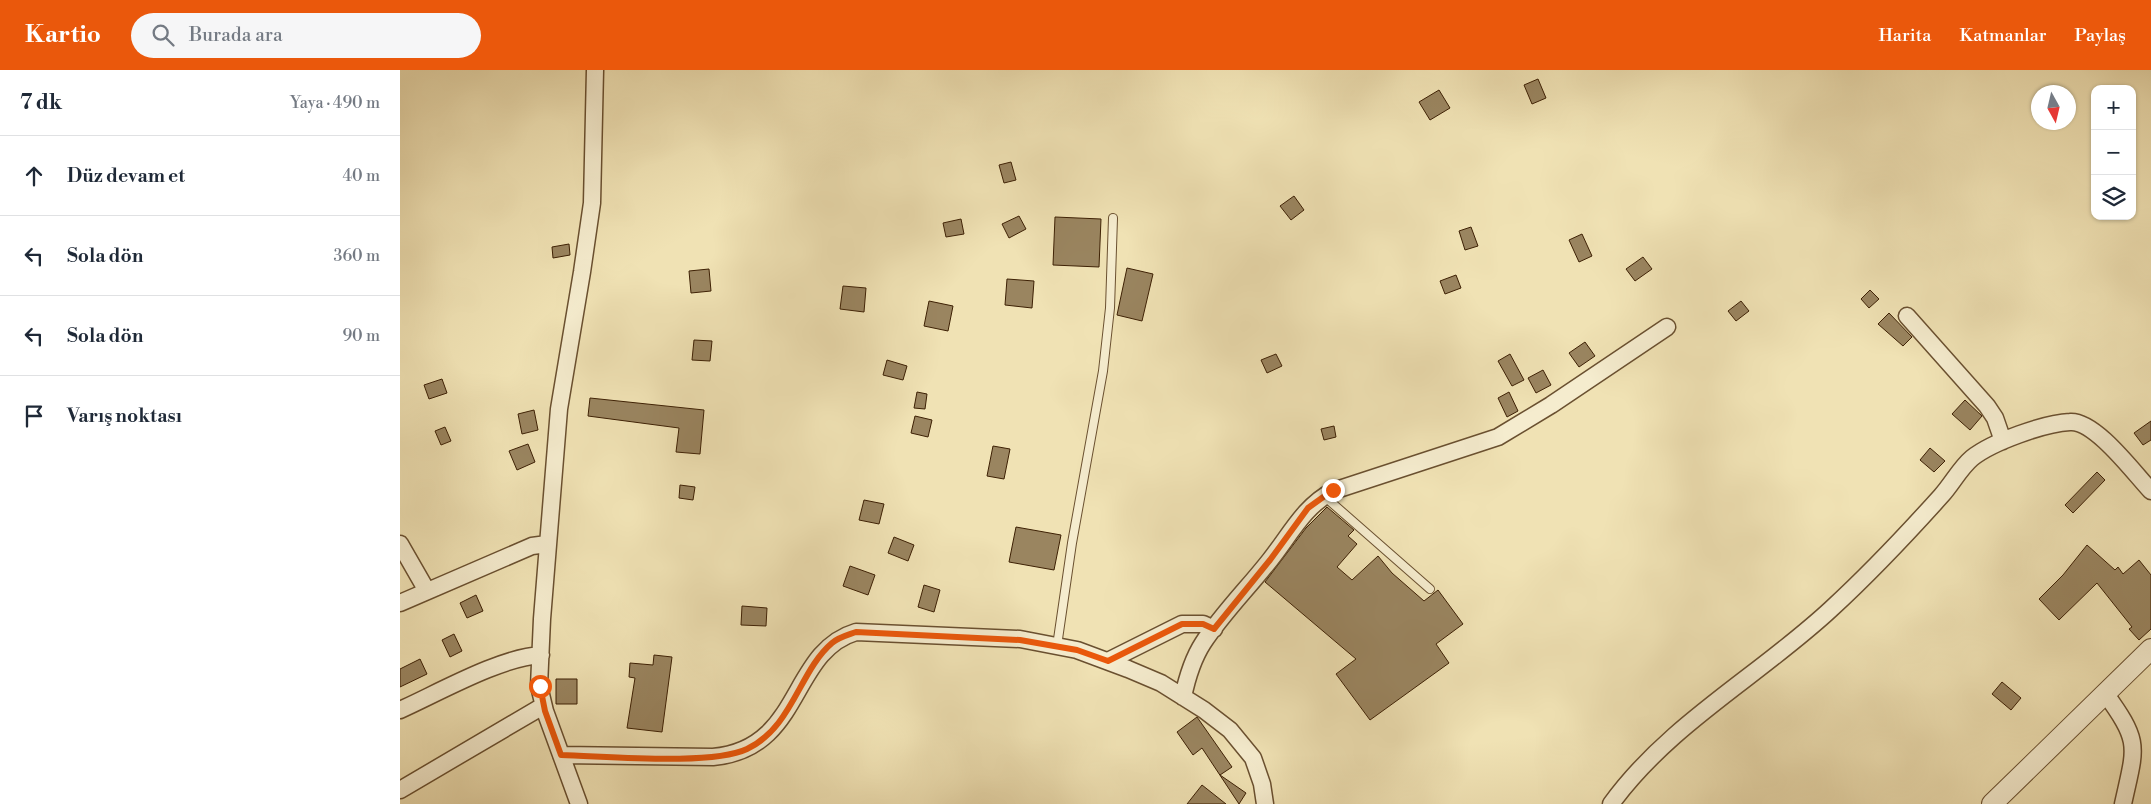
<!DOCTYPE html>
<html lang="tr">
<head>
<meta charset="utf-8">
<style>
	body { margin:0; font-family:"Libre Bodoni",serif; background:#f6f6f7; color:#1f2937 }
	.controls { position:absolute; right:15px; top:15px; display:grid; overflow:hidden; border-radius:10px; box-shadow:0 1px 4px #0004 }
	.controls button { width:45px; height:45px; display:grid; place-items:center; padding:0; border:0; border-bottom:1px solid #e0e1e3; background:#fff; color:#1f2937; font:25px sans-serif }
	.compass { position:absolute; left:1631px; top:15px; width:45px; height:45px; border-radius:50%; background:#fff; box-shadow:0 1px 4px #0004; rotate:172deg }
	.stop { position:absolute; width:15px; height:15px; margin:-11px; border:4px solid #ea580c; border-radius:50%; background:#fff }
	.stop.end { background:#ea580c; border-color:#fff; box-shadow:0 1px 5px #0008 }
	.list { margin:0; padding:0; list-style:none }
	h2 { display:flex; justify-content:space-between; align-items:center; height:65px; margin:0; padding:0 20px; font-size:21px }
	h2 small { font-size:16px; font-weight:400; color:#747a83 }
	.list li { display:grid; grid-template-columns:32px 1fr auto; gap:15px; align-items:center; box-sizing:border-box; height:80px; padding:0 20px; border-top:1px solid #e0e1e3 }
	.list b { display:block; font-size:19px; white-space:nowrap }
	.list em { font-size:16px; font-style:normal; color:#747a83 }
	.icon { flex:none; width:28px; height:28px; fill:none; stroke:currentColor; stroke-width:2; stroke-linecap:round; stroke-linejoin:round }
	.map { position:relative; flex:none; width:1751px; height:734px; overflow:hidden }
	header { display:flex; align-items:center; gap:30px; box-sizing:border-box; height:70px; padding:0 25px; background:#ea580c; color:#fff }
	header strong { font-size:24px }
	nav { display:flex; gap:28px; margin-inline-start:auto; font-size:18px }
	.search { width:350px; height:45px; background:#f6f6f7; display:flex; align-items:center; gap:12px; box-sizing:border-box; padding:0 18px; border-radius:28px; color:#747a83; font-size:19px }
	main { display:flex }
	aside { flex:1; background:#fff }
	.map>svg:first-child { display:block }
	.building { fill:#9a8560; stroke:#3d2004 }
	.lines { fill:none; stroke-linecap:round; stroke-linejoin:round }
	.service-casing { stroke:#6a5030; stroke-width:10 }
	.minor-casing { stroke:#6a5030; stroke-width:19 }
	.tertiary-casing { stroke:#6a5030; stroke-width:22 }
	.service { stroke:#f5ecce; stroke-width:8 }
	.minor { stroke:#f5ecce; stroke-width:16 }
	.tertiary { stroke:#f5ecce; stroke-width:20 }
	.route { stroke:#ea580c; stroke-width:6 }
</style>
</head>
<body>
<header>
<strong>Kartio</strong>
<div class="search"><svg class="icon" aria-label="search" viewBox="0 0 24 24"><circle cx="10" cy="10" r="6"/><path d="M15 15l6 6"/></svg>Burada ara</div>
<nav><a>Harita</a><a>Katmanlar</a><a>Paylaş</a></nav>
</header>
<main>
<aside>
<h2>7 dk<small>Yaya · 490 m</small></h2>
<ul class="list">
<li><svg class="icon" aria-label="ahead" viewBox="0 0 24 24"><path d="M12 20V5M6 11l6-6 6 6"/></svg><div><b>Düz devam et</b></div><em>40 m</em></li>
<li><svg class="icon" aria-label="left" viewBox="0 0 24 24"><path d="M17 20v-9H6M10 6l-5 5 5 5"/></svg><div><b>Sola dön</b></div><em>360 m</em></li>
<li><svg class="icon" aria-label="left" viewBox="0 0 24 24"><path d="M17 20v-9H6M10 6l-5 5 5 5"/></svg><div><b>Sola dön</b></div><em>90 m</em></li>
<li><svg class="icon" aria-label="arrive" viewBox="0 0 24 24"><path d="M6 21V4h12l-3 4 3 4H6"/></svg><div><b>Varış noktası</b></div></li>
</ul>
</aside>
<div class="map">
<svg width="1751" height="734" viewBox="0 0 1751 734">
	<rect width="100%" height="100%" fill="#f0e2b4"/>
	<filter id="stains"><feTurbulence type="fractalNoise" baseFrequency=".004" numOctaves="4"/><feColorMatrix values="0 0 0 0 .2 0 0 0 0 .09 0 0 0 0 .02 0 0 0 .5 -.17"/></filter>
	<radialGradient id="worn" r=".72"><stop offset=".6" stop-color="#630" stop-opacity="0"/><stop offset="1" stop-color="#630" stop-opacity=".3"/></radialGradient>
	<!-- building -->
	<path class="building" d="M1138,9L1146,28L1132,34L1124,15Z
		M1039,20L1050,38L1030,50L1019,32Z
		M611,92L616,110L604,113L599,95Z
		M894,126L904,140L891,150L880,136Z
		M619,146L626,159L609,168L602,154Z
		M655,147L701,149L699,197L653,195Z
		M561,149L564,164L546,167L543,153Z
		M1071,157L1078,176L1065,180L1059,161Z
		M1182,164L1192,186L1179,192L1169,170Z
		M169,174L170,185L153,188L152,177Z
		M1243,187L1252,199L1235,211L1226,199Z
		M727,198L753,204L742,251L717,245Z
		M309,199L311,221L291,223L289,201Z
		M1056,205L1061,218L1045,224L1040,211Z
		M607,209L634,211L632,238L605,235Z
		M443,216L466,218L464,242L440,239Z
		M1470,220L1479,229L1469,238L1461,229Z
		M529,231L553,236L548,261L524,256Z
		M1341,231L1349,241L1336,251L1328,241Z
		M1489,243L1512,267L1503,276L1478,254Z
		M294,270L312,271L310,291L292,290Z
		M1185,272L1195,286L1179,297L1169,283Z
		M876,284L882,296L867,303L861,290Z
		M1110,284L1124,310L1112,316L1098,291Z
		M487,290L507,296L503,310L483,305Z
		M1143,300L1151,315L1136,323L1128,308Z
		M42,309L47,323L29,329L24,315Z
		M517,322L527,324L525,339L514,338Z
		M1109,322L1118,341L1107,347L1098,328Z
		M190,328L304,340L300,384L276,382L279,358L188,346Z
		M1565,330L1582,346L1570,360L1552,344Z
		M134,340L138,360L122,364L118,344Z
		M515,346L532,350L528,367L511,363Z
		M1751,351V370L1743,375L1734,363Z
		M934,356L936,367L924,370L921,359Z
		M45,357L51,371L41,375L35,361Z
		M128,374L135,392L117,400L109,381Z
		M593,376L610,379L604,409L587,406Z
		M1530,378L1545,391L1534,402L1520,390Z
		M1697,402L1705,410L1673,443L1665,435Z
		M280,415L295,417L293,430L279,428Z
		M464,430L484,434L479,454L459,450Z
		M927,437L954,460L948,466L957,474L937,497L952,510L978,486L992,503L1024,531L1038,520L1063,554L1036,574L1049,593L970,650L936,604L956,589L865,512L906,458Z
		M616,457L661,465L654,500L609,492Z
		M494,467L514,475L508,491L488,483Z
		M1687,475L1715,500L1718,497L1723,504L1739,490L1751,505V559L1739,570L1729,559L1732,557L1697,513L1659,550L1639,529L1663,505Z
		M450,496L475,505L468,525L443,516Z
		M524,515L540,520L534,542L518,537Z
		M76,525L83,541L67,548L60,533Z
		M342,536L367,538L366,556L341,555Z
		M54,564L62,581L50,587L42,570Z
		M254,585L272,587L262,662L227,658L235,608L229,607L230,593L253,595Z
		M20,589L27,604L0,617V599Z
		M156,609H177V634H156Z
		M1602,612L1621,628L1611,640L1592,624Z
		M797,647L832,697L820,705L846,723L839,734L802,678L793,685L777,662Z
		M802,715L826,734H787Z"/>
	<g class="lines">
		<!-- service casing -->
		<g class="service-casing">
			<path id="service" d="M924,426L1030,519
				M657,576L672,473L703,301L710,238L713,148"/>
		</g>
		<!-- minor casing -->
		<g class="minor-casing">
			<path id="minor" d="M1507,246L1587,336L1595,348L1603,371
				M0,474L27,521
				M0,533L132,476L147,474
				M708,591L782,554H803L814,559
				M1705,623C1741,673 1736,675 1723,734
				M783,627C787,608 792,590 803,573C822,544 848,518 870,490C890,465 904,436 933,421L1098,367L1151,335L1267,257
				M0,640C38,623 101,587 141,585
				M161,685L313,687C403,679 389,582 456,562L620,569L677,580L728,599L761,613L804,640L830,660L853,688L862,714L865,734
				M0,720L143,636
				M179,734L145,641L139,616L142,549L159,339L182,202L192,133L195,0
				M1211,734C1269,654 1359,606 1431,539C1469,504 1506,465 1541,426C1552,414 1560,398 1572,388C1592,372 1645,353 1670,352C1695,350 1734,403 1751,421"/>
		</g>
		<!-- tertiary casing -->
		<g class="tertiary-casing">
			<path id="tertiary" d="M1592,734L1751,579"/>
		</g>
		<!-- service -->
		<use href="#service" class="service"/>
		<!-- minor -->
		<use href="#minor" class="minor"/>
		<!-- tertiary -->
		<use href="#tertiary" class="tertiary"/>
	</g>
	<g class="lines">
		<!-- route -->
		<path class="route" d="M140,616L145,641L161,685C206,686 311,696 347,679C393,657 399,601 432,573C439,567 448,565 456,562L620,570L677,580L708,591L782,554H803L814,559L870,490L908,438L933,420"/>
	</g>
	<rect width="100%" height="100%" filter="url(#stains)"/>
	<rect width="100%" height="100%" fill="url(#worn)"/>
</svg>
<div class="controls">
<button>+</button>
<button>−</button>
<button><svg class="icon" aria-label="layers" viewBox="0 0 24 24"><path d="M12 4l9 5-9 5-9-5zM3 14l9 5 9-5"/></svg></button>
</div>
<svg class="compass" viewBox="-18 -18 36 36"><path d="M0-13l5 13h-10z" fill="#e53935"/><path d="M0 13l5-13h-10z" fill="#747a83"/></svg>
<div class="stop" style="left:140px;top:616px"></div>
<div class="stop end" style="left:933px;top:420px"></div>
</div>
</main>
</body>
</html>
